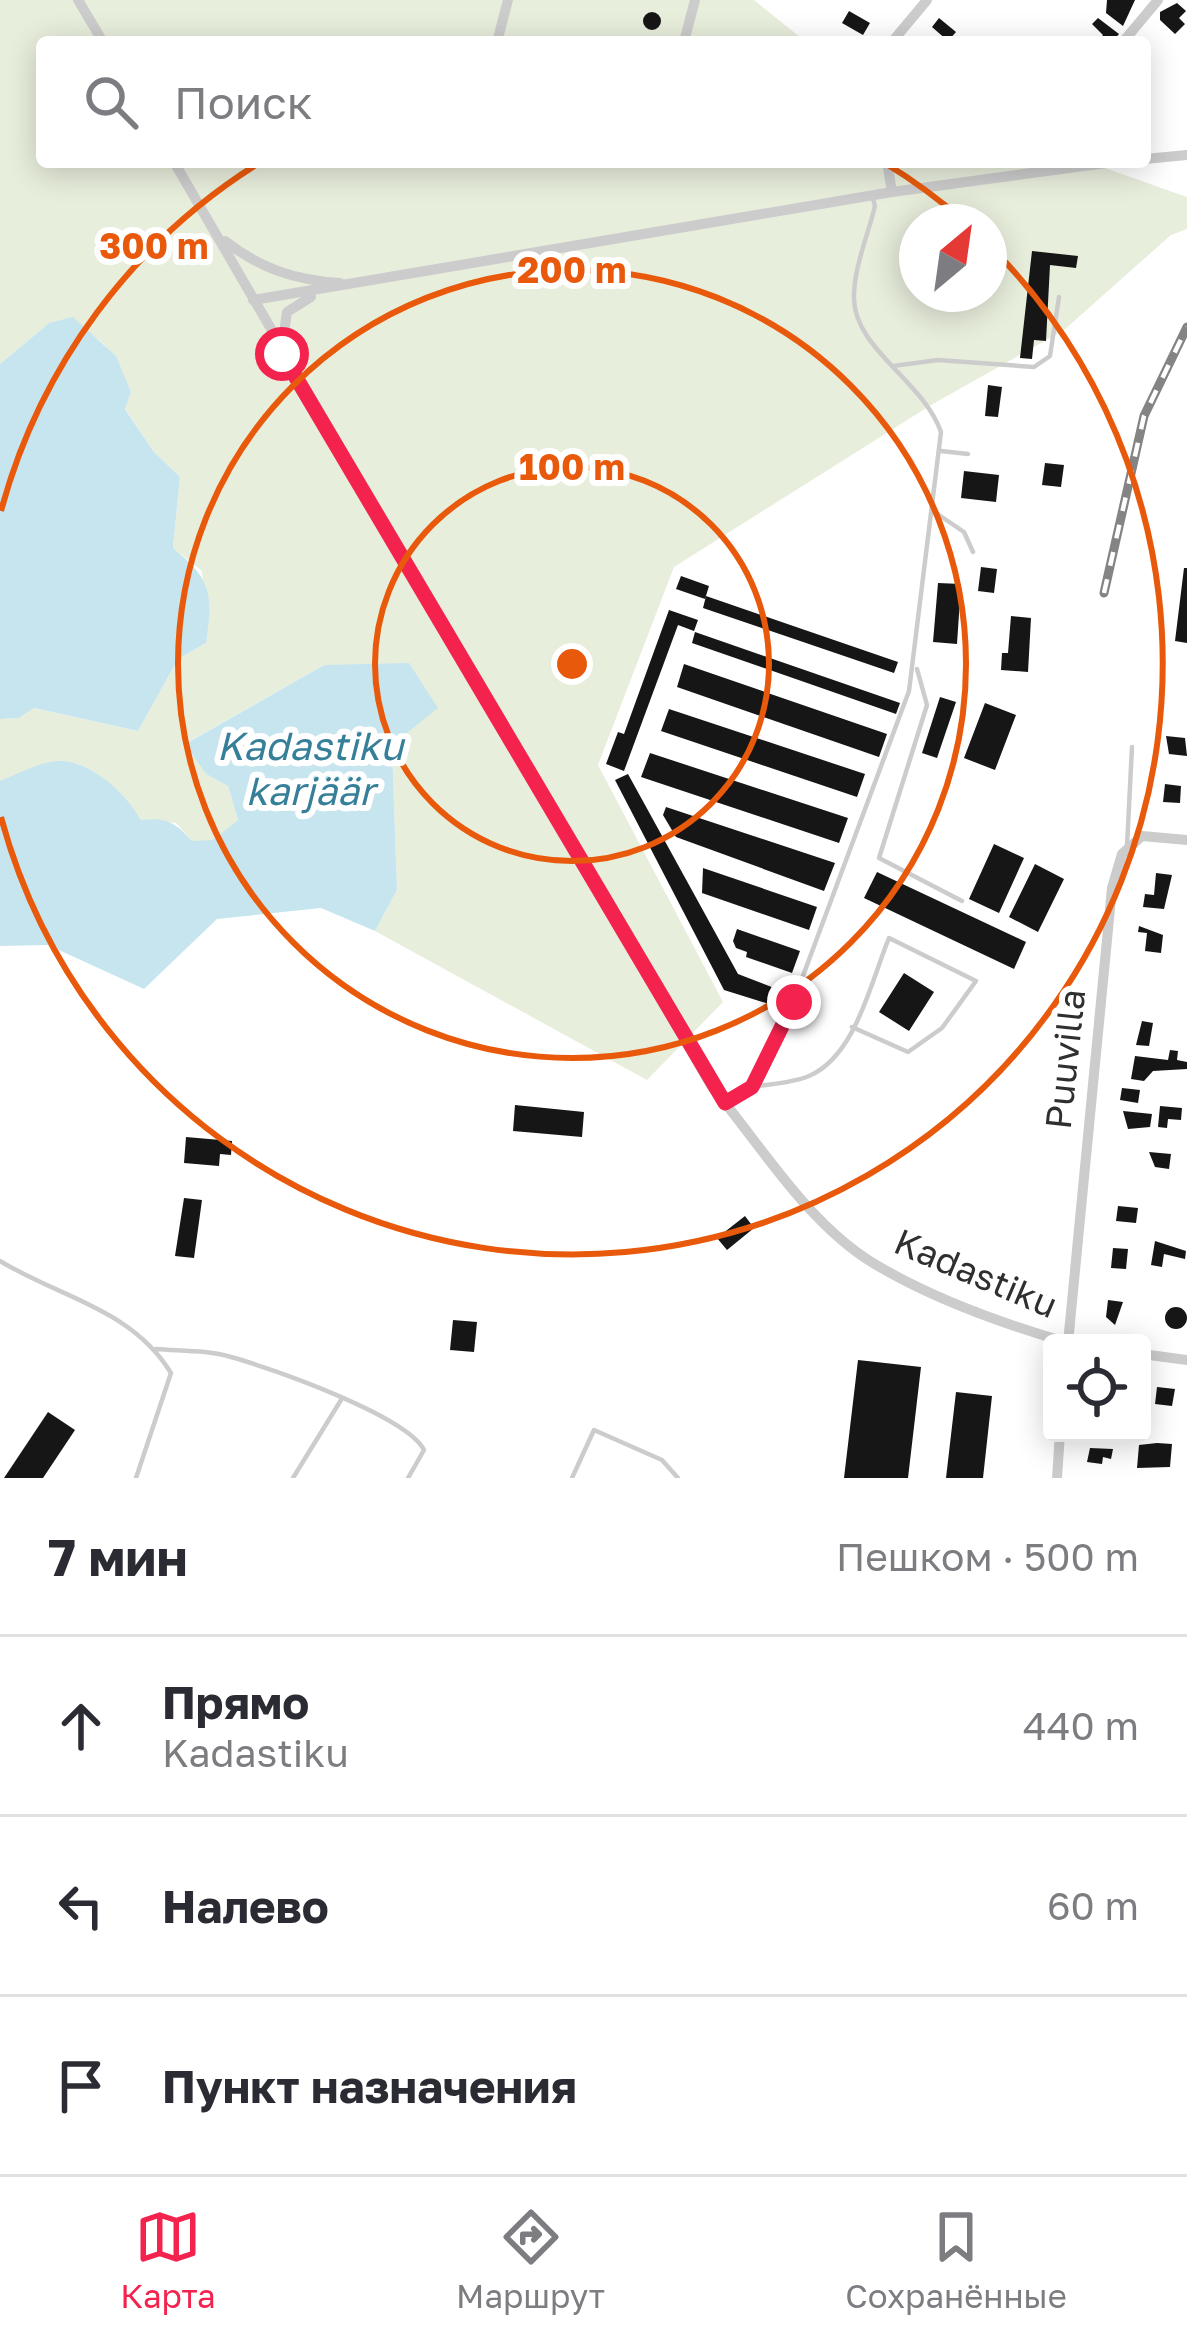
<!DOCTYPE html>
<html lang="ru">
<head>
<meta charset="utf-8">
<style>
	body { margin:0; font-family:"Golos Text",sans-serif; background:#f7f7f7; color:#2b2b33 }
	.controls { position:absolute; right:36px; bottom:36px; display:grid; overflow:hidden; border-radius:12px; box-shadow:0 6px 30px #0003 }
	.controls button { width:108px; height:108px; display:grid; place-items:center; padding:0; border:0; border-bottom:3px solid #e1e1e2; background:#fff; color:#2b2b33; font:60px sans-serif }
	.compass { position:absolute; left:899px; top:204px; width:108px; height:108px; border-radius:50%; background:#fff; box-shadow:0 6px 30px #0003; rotate:29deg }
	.stop { position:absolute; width:36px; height:36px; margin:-27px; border:9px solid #f4234e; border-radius:50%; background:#fff }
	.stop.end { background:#f4234e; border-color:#fff; box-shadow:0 3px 12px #0008 }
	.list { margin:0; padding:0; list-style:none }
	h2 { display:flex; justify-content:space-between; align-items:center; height:156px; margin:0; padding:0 48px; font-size:51px }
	h2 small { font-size:39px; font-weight:400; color:#7c7c81 }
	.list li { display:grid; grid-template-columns:78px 1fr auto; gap:36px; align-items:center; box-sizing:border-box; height:180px; padding:0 48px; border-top:3px solid #e1e1e2 }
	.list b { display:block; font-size:45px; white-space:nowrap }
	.list p { margin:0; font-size:39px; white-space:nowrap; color:#7c7c81 }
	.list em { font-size:39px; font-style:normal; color:#7c7c81 }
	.icon { flex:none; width:66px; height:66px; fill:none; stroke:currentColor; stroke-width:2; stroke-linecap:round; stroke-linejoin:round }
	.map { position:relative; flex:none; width:1187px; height:1478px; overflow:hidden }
	.search { position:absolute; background:#fff; box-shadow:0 6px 30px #0003; left:36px; right:36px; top:36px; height:132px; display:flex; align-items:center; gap:30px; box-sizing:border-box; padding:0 42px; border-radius:12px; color:#7c7c81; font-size:45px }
	.sheet { height:696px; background:#fff }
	nav { display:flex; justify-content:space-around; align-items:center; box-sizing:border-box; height:168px; border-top:3px solid #e1e1e2; background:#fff; font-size:33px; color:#7c7c81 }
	nav a { display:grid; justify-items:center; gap:6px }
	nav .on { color:#f4234e }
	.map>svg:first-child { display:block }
	.green { fill:#e8eedc; fill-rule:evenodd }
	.water { fill:#c7e5ef }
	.building { fill:#161616 }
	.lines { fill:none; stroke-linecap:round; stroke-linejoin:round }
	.lane { stroke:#ccc; stroke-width:4.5 }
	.street { stroke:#ccc; stroke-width:10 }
	.rail-casing { stroke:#848484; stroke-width:9 }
	.rail { stroke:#fff; stroke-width:4.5; stroke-dasharray:14; stroke-linecap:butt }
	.route { stroke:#f4234e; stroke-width:15 }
	.ring { fill:none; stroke:#e8590c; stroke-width:6 }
	.labels { text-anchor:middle; stroke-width:12; stroke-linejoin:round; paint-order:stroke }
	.street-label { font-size:36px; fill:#2f2f2f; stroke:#fff }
	.water-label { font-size:39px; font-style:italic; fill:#367f99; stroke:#fff }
	.centre { fill:#e8590c; stroke:#fff; stroke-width:6 }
	.ring-label { font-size:36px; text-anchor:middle; font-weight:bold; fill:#e8590c; stroke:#fff; stroke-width:12; stroke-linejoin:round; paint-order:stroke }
</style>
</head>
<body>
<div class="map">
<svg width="1187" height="1478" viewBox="0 0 1187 1478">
	<rect width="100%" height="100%" fill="#fff"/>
	<!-- green -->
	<path class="green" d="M0,0H754L806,42H42V162H1088L1187,197V229L1171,235L1064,330L931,405L674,567L598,765L723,1002L647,1080L375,931L397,890L392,745L324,665L186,743L206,774L228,786L238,820L213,841H192L176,823L141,820C127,795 88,757 56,761C38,764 17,776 0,782V719L19,718L34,708L138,731L178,659L206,643L202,571L173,548L180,477L154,452L125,408L131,392C110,342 102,333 49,323L0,364ZM917,222H989V294H917Z"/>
	<!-- water -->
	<path class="water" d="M73,317L116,356L131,392L125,409L154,452L180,477L173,548C212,580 213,594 206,643L178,659L138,731L34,708L19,718L0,719V364L49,323Z
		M409,663L438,708L392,745L397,890L375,931L321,908L217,919L144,989L48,945L0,946V781C17,774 38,763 56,761C89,758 127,794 141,820C166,817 175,822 192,841L213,840L238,820L228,786L206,774L185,744L324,665Z"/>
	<!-- building -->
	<path class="building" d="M1107,0H1135L1123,26L1106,13Z
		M1177,3L1186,11L1179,18L1185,24L1175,34L1160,20V12Z
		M849,11L870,23L863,35L842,23Z
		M643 21a9 9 0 1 1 18 0a9 9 0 1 1-18 0Z
		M939,18L956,32L948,41L932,27Z
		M1098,18L1119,34L1112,42H1097L1103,35L1092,24Z
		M1032,251L1078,256L1076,268L1050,265L1046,341L1034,340L1032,359L1020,358Z
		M988,385L1002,387L998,417L985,416Z
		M1045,463L1064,465L1061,487L1042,485Z
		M964,471L999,475L996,502L961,498Z
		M981,567L997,569L994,593L978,591Z
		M1184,568H1187V643L1175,641Z
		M681,576L709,586L705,599L676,589Z
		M938,583L961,584L957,644L933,642Z
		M706,596L898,662L894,673L703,608Z
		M669,610L698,620L694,631L678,625L624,771L606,764L618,732L624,734Z
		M1011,616L1031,618L1028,672L1001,670L1002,653H1008Z
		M695,632L900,703L896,714L692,643Z
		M684,664L887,734L879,757L677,687Z
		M940,697L956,702L937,758L922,753Z
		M985,703L1016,715L995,770L964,758Z
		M669,709L865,774L857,797L661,731Z
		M1166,736L1185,738L1187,756L1169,754Z
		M650,753L848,818L839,843L641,777Z
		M628,774L738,974L787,993L782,1008L724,990L615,780Z
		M1165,784L1181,786L1180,803L1163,802Z
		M666,807L835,863L824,891L676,837L663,815Z
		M994,844L1024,858L999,913L969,899Z
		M1035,864L1064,879L1038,932L1009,917Z
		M703,868L817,907L809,930L702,893Z
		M877,872L1026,942L1014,969L864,898Z
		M1156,873L1172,875L1164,909L1143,907L1145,894L1154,895Z
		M1139,926L1163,935L1161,953L1145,951L1147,933L1138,932Z
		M737,929L800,951L792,973L746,957L747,952L736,948L733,941Z
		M904,973L934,992L909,1031L879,1012Z
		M1142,1021L1153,1023L1149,1046L1136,1045Z
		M1170,1050L1178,1051L1177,1060L1187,1062V1069L1153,1071L1144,1081L1131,1079L1135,1056L1168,1060Z
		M1122,1088L1140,1090L1138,1103L1120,1100Z
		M515,1105L584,1112L582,1137L513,1131Z
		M1160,1106L1182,1108L1181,1120L1168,1119L1167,1128L1158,1127Z
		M1123,1111L1152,1114L1150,1127L1128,1129Z
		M186,1137L232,1141L231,1155L220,1154L219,1166L184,1163Z
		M1149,1152L1171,1154L1169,1169L1155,1167Z
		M184,1198L202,1200L194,1258L175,1256Z
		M1118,1206L1138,1208L1136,1223L1116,1221Z
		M745,1216L754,1228L727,1250L717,1238Z
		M1155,1241L1186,1251L1185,1259L1164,1254L1162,1267L1151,1265Z
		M1113,1248L1128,1249L1126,1269L1111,1268Z
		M1108,1300L1123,1302L1115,1325L1106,1317Z
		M1165 1318a11 11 0 1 1 22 0a11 11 0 1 1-22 0Z
		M453,1320L477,1322L474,1352L450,1350Z
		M858,1360L921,1367L908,1478H844Z
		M1157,1387L1175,1389L1172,1406L1155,1404Z
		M956,1392L992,1396L983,1478H946Z
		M48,1412L75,1430L43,1478H4Z
		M1157,1443L1172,1444L1170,1467L1137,1468L1139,1445Z
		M1090,1448L1113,1449L1111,1459L1103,1457L1102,1464L1087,1462Z"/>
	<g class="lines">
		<!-- lane -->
		<path class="lane" d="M893,366L938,360L1034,367L1050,356L1059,297
			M941,451L968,454
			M933,511L964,532L973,552
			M917,669L927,705L879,858L962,901
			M1127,846L1132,747
			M752,1087C770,1084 793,1083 809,1076C856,1056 871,981 889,938L976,981L942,1028L908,1052L852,1027
			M725,1103L752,1087L778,1043L909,691L941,432C923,381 855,349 854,299C853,270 868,235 875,206L872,195
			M0,1261C61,1298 132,1309 171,1373L136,1478
			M156,1349C180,1351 208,1350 231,1357C271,1368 407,1416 424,1450L408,1478
			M293,1478L341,1400
			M572,1478L594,1430L662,1460L678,1478"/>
		<!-- street -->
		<path class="street" d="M78,0L103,42
			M497,42L508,0
			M684,42L695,0
			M892,42L927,0
			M1123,42L1158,0
			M1145,159L1187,155
			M174,162L712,1087C761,1145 807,1223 873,1263C931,1298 1003,1324 1069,1343
			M887,162L892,192
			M225,241C261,269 295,280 340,283
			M253,300L892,192L1113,162
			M282,347L287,312L311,297
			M1068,1343L1112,888L1122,854L1142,836L1187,840
			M1142,1354L1187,1360
			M1057,1478L1060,1433"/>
		<!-- rail casing -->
		<g class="rail-casing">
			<path id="rail" d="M1104,593L1144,416L1187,327"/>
		</g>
		<!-- rail -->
		<use href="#rail" class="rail"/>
	</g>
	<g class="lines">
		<!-- route -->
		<path class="route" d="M282,354L725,1103L752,1087L794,1002"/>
	</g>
	<!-- distance rings -->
	<g class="ring">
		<circle cx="572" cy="664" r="197"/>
		<circle cx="572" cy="664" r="394"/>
		<path d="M1 511A591 591 0 0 1 259 163M885 163A591 591 0 0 1 964 221M990 246A591 591 0 1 1 1 817"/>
	</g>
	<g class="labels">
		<!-- street labels -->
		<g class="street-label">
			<text transform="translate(1065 1059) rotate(-84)" y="13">Puuvilla</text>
			<text transform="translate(976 1273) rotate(23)" y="13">Kadastiku</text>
		</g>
		<!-- water labels -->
		<g class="water-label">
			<text x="310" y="760">Kadastiku<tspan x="310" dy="45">karjäär</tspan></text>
		</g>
	</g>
	<circle cx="572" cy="664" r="18" class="centre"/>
	<g class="ring-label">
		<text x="154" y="259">300 m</text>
		<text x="572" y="283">200 m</text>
		<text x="572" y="480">100 m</text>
	</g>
</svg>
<div class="controls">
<button><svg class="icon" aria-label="locate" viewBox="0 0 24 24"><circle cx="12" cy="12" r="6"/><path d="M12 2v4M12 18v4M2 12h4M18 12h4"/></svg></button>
</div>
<svg class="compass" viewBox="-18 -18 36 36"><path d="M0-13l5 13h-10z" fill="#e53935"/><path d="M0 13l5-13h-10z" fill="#7c7c81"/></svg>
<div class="stop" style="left:282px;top:354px"></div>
<div class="stop end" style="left:794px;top:1002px"></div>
<div class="search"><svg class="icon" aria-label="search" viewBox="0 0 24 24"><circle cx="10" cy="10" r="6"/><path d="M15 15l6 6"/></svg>Поиск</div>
</div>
<section class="sheet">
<h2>7 мин<small>Пешком · 500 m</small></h2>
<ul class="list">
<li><svg class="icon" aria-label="ahead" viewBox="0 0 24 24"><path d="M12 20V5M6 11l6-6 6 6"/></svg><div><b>Прямо</b><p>Kadastiku</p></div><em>440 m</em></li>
<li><svg class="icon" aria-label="left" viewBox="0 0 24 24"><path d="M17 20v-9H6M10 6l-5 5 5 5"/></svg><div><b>Налево</b></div><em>60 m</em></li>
<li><svg class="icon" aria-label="arrive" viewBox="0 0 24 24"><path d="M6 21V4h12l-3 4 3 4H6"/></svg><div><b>Пункт назначения</b></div></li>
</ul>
</section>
<nav>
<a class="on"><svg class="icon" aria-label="map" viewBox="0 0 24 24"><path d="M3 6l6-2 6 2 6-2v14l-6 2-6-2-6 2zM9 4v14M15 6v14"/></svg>Карта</a>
<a><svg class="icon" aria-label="directions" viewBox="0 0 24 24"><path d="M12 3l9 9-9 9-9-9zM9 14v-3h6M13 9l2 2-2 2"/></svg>Маршрут</a>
<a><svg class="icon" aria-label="saved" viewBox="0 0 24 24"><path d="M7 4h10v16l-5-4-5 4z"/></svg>Сохранённые</a>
</nav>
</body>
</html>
